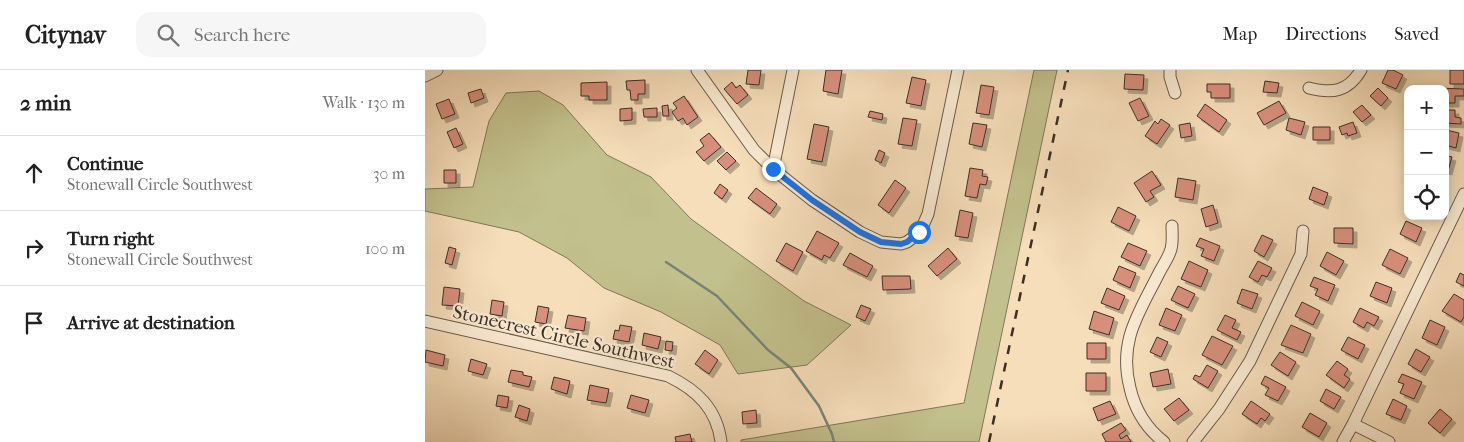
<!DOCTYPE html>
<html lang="en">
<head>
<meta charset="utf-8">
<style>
	body { margin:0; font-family:"IM FELL French Canon",serif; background:#f6f6f6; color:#222 }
	.controls { position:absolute; right:15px; top:15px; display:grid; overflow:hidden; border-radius:10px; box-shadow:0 2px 12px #0003 }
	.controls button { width:45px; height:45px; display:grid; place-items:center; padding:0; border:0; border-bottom:1px solid #e0e0e0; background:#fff; color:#222; font:25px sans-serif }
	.stop { position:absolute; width:15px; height:15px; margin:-11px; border:4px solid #1a73e8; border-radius:50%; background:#fff }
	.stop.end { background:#1a73e8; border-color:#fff; box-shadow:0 1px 5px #0008 }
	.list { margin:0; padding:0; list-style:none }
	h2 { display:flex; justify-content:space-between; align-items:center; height:65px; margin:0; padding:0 20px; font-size:21px }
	h2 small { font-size:16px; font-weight:400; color:#767676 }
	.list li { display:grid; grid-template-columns:32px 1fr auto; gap:15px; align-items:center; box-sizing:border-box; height:75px; padding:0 20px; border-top:1px solid #e0e0e0 }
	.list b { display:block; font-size:19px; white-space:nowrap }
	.list p { margin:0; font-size:16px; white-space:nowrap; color:#767676 }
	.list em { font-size:16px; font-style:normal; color:#767676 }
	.icon { flex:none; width:28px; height:28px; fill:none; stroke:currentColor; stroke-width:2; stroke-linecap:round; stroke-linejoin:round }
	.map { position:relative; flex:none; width:1039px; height:372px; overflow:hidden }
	header { display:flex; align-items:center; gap:30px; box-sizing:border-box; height:70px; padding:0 25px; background:#fff; border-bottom:1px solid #e0e0e0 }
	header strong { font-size:24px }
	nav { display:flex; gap:28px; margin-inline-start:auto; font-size:18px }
	.search { width:350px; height:45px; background:#f6f6f6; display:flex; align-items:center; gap:12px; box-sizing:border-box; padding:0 18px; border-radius:15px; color:#767676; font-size:19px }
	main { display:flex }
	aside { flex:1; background:#fff }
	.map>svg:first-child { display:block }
	.green { fill:#c2c08c; stroke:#7f785a }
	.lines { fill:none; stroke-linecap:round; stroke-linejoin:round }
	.stream { stroke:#768479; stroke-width:2.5 }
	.building { fill:#d88f7c; stroke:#3c2f27; filter:url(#shadow) }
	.minor-casing { stroke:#6a5b4c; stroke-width:13 }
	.minor { stroke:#f9ead2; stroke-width:11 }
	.rail { stroke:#3c2f27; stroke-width:2.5; stroke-dasharray:9 9; stroke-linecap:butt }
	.route { stroke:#1a73e8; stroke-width:6 }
	.labels { text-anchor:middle; stroke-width:4.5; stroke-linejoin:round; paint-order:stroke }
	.street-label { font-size:19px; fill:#3c2f27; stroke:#f9ead2 }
</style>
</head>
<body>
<header>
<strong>Citynav</strong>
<div class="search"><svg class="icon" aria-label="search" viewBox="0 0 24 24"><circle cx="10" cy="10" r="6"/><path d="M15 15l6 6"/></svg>Search here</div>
<nav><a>Map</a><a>Directions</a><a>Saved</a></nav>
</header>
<main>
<aside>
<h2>2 min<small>Walk · 130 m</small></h2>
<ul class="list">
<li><svg class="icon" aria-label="ahead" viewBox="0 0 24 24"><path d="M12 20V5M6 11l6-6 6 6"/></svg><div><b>Continue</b><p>Stonewall Circle Southwest</p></div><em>30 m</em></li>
<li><svg class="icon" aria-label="right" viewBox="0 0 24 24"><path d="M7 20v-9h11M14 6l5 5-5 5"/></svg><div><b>Turn right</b><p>Stonewall Circle Southwest</p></div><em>100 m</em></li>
<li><svg class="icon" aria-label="arrive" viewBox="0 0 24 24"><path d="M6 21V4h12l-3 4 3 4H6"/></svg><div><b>Arrive at destination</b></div></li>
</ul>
</aside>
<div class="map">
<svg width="1039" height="372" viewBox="0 0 1039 372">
	<defs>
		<filter id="shadow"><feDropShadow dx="4" dy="4" stdDeviation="0" flood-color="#0004"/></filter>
	</defs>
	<rect width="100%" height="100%" fill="#f6deba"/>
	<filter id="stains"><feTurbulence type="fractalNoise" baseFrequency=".004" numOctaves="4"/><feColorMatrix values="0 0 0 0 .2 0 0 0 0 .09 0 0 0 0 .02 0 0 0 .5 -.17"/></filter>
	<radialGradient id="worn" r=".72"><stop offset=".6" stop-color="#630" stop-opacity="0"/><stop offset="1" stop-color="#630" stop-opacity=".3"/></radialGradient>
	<!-- green -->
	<path class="green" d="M609,0H632L554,372H316V370L539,333Z
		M114,21L138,35L182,85L226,107L266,149L379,231L426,255L382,295L313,304L295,275L236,242L179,218L142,188L94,162L0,141V119L48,117L64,51L81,23Z"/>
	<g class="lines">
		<!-- stream -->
		<path class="stream" d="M241,192L292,226L343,280L366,298L394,336L407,364L409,372"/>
	</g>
	<!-- building -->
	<path class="building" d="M323,0H336L334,15L321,14Z
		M401,0H417L413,24L398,21Z
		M963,0H968L978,5L971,19L957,13Z
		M1025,0H1039V14H1025Z
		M700,4L719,5L718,20L699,19Z
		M487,7L501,10L496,36L481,33Z
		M220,10V24H213V30H206L205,20H202L201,11Z
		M840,11L854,13L852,23L838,22Z
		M182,12V30H164V26H156V13Z
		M307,12L311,18L315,15L323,25L312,34L299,19Z
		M782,14H805V28H786V22H782Z
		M556,15L569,17L564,45L551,43Z
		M953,18L963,28L956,36L945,26Z
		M1011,18L1039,19V26H1030V33H1020V19Z
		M56,19L59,28L46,33L43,23Z
		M259,26L273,47L262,55L258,48L253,51L247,42L252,38L248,33Z
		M715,28L724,46L713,51L704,33Z
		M24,29L30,44L17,49L11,34Z
		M854,31L861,43L839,55L832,43Z
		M780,34L802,50L794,62L772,46Z
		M243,35L244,46H238L237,36Z
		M937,35L946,45L937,52L928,42Z
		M207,38V50L195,51V39Z
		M232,38V47H219L218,39Z
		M1020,40H1030V47L1036,48V54L1020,53Z
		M445,41L458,44L457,50L443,47Z
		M478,48L492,50L487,76L473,74Z
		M864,48L880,52L876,65L861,60Z
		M736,49L745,55L732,74L720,66L730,51L733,54Z
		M928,52L932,63L923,66L922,63L917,65L914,57Z
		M548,53L562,55L557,77L544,74Z
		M765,53L767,66L756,68L754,55Z
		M389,54L404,57L397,92L382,89Z
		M888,57H905V70H888Z
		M31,58L38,74L29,78L22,62Z
		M1021,60L1034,63L1031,78L1020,75Z
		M284,63L296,77L279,91L271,82L279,76L275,70Z
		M454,80L460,83L456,93L450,90Z
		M302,82L311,91L301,100L292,91Z
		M1020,85L1027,87L1023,101L1020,100Z
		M545,98L558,100L557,106L563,107L561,115L555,114L552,128L540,126Z
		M19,100H31V113H19Z
		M727,101L736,115L725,121L729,127L721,132L709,113Z
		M753,108L771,111L768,130L750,127Z
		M470,110L481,118L464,143L453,135Z
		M295,114L303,120L297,129L289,123Z
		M888,117L903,123L899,135L884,129Z
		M331,118L352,134L345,144L323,128Z
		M788,135L793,153L781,157L776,139Z
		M693,137L711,146L704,161L686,152Z
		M535,140L548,143L543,168L530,166Z
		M981,151L997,158L991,172L975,164Z
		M909,158H928V174L909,173Z
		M392,161L414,173L405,188L399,185L397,190L381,181Z
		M837,165L848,170L839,187L829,181Z
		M775,168L795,176L789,191L776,186L779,179L771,176Z
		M361,173L378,182L368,201L351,191Z
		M703,173L722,181L715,196L696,187Z
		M24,177L31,179L27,195L20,193Z
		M523,178L532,189L512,206L503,196Z
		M965,179L983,188L975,204L957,195Z
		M902,182L919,191L911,205L895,196Z
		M425,183L448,196L442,207L418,195Z
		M764,191L783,200L776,217L756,209Z
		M833,191L847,198L842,207L837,205L833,212L824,207Z
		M694,196L711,203L705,218L688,210Z
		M1035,203L1039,205V216L1031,212Z
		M457,206H485L486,219L458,220Z
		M889,207L910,215L903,231L890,225L893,219L885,216Z
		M951,212L967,218L962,233L945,226Z
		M753,216L770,224L763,238L746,230Z
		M19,217L35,219L33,236L17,235Z
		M682,218L700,226L694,240L676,233Z
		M817,219L833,224L827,239L812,233Z
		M1029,224L1039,230V247L1036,252L1017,241Z
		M67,230L79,232L77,246L65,244Z
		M877,232L895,241L888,255L870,246Z
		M436,235L446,239L440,251L431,247Z
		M113,236L124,238L121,254L110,252Z
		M741,238L757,245L750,261L734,255Z
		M935,238L954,247L949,256L942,252L939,258L928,252Z
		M669,241L689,248L684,265L664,259Z
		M143,245L161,248L159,261L140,258Z
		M800,245L811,250L807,258L816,262L812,270L792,260Z
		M1005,250L1020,257L1012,275L997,268Z
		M195,255L207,257L204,272L188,269L190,260L194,261Z
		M866,255L886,264L878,283L856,275Z
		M219,263L236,267L233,279L217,275Z
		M787,266L808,276L797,295L777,285Z
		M732,267L743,272L736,287L725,282Z
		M923,267L940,275L933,289L916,280Z
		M241,271L248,272L247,281L240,280Z
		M662,273H681V289H662Z
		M991,279L1005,287L996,302L983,294Z
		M1,280L20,285L18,296L0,292Z
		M280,280L293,290L284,304L270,294Z
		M855,282L871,292L863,306L846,295Z
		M46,289L62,294L58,305L43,301Z
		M912,291L923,299L919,305L925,309L919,318L901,305Z
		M782,295L793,301L783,318L768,309L770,305L775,307Z
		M743,299L746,314L728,317L725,303Z
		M86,300L98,302V305L107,307L104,317L83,312Z
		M661,303H681V321H661Z
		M977,304L997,312L989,329L975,323L979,314L973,312Z
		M840,306L861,317L853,331L840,325L844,318L836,314Z
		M129,307L145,311L142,324L126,319Z
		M165,315L184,319L181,333L162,330Z
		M901,319L916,327L909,339L895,331Z
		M73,325L84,327L82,338L71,336Z
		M206,325L224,330L220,343L202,338Z
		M754,328L764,340L749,351L739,339Z
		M968,329L982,336L976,350L961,344Z
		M685,331L691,344L673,351L668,338Z
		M826,331L845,344L840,351L836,348L832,354L817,344Z
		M94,335L105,339L102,351L90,347Z
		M1015,339L1027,349L1015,363L1003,353Z
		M331,340L332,353L318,354L317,342Z
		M885,343L902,353L894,367L877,357Z
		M696,353L701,360L694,365L696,369L702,365L706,372H681L677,364Z
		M265,364L267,372H251L250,367Z"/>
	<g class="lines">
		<!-- minor casing -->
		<g class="minor-casing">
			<path id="minor" d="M272,0L329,80L348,99L387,130L435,162L456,172L476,174L482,172L495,162L503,144L533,0
				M745,0V7L750,23
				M0,6L12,0
				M884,18C907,24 923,22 936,0
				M348,99L368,0
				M0,251L243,306C272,320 292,339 296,372
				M928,354L964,372
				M739,372C721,358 710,340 705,318C693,271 714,243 734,203C738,195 744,187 746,179C748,172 747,163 747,156
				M768,372L794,339L825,291L876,184L878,161
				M918,372L928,354L1039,124"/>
		</g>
		<!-- minor -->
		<use href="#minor" class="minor"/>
		<!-- rail -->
		<path class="rail" d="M564,372L643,0"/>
	</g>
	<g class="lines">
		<!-- route -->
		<path class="route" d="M348,99L387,130L435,162L456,172L476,174L482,172L494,162"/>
	</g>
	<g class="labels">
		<!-- street labels -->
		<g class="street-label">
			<text transform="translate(139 266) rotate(13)" y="7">Stonecrest Circle Southwest</text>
		</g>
	</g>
	<rect width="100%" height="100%" filter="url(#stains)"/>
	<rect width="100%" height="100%" fill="url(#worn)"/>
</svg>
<div class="controls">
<button>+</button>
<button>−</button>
<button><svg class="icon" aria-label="locate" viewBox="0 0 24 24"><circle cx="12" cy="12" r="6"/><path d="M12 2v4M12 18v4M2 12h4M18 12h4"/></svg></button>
</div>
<div class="stop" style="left:494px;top:162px"></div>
<div class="stop end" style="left:348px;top:99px"></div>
</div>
</main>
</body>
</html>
